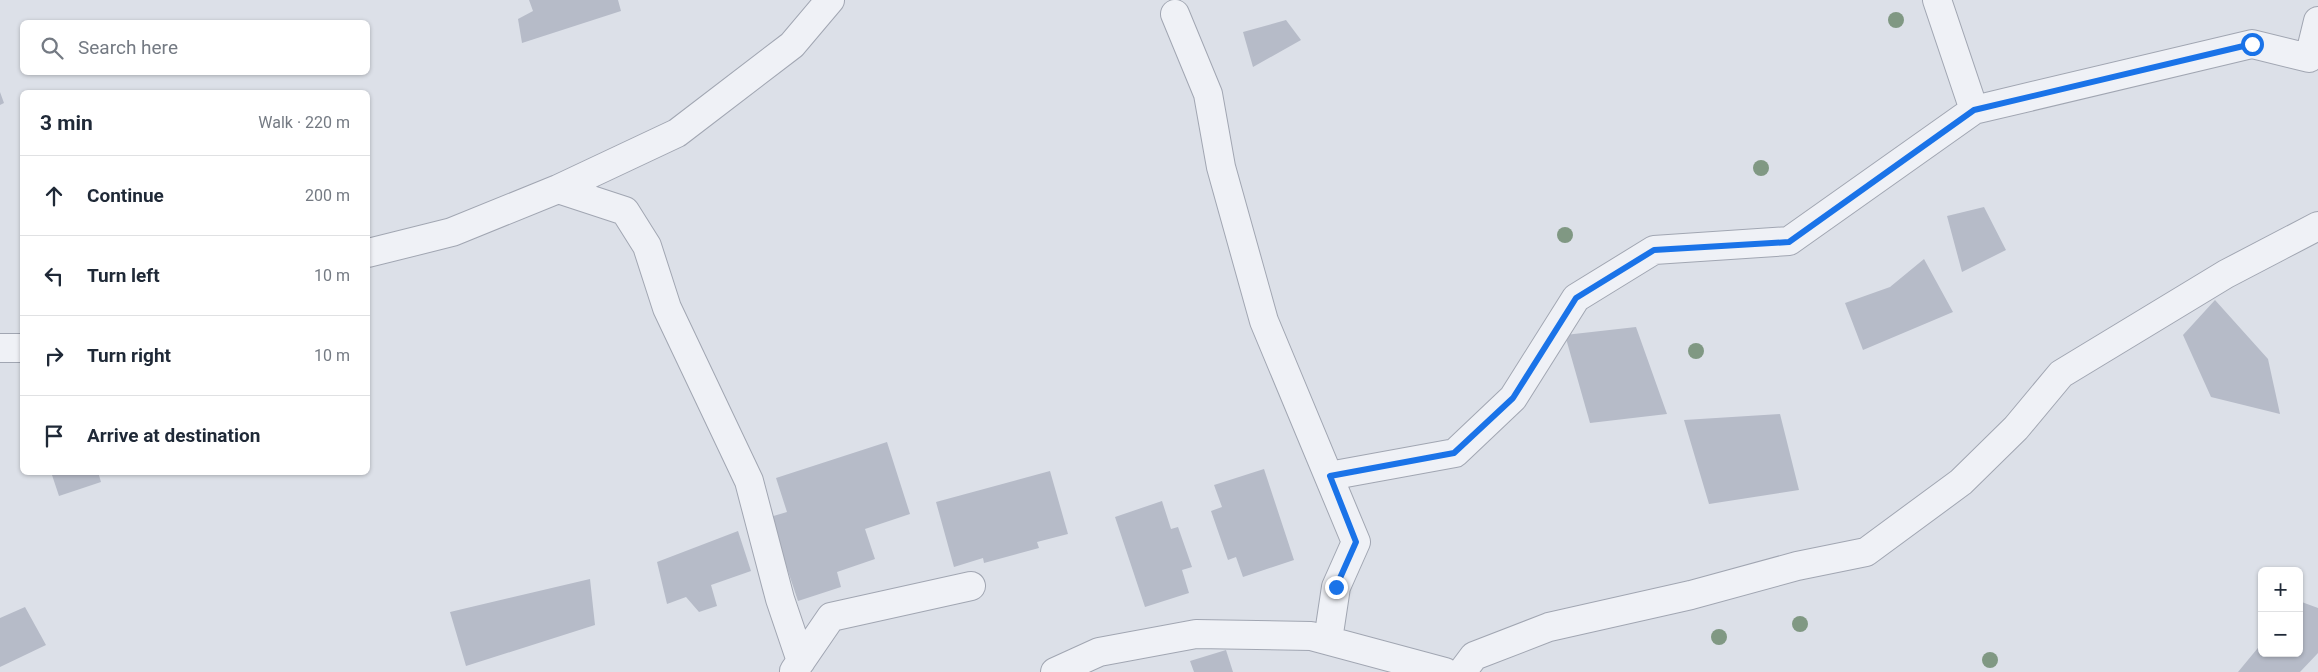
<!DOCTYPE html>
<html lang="en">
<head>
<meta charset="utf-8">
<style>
	body { margin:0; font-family:Roboto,sans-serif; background:#f6f6f7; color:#1f2937 }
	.controls { position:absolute; right:15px; bottom:15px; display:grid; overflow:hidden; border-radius:8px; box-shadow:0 1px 4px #0004 }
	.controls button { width:45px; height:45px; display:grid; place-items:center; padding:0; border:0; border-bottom:1px solid #e0e1e3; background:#fff; color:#1f2937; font:25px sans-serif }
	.stop { position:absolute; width:15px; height:15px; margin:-11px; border:4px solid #1a73e8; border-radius:50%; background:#fff }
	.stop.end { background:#1a73e8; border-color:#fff; box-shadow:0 1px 5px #0008 }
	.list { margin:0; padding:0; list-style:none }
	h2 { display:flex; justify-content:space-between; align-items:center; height:65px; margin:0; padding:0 20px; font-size:21px }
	h2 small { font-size:16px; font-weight:400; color:#747a83 }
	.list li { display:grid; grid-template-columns:32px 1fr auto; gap:15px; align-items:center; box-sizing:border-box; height:80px; padding:0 20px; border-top:1px solid #e0e1e3 }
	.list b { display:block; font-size:19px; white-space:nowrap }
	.list em { font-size:16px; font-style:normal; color:#747a83 }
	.icon { flex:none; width:28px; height:28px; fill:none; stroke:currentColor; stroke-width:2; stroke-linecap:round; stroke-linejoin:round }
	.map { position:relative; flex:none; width:2318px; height:672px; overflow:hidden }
	.search { position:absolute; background:#fff; box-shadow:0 1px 4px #0004; left:20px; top:20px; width:350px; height:55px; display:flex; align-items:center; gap:12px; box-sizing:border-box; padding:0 18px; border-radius:8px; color:#747a83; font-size:19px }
	.panel { position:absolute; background:#fff; box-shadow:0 1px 4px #0004; left:20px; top:90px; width:350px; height:385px; border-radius:8px }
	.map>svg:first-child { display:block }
	.building { fill:#b6bbc8 }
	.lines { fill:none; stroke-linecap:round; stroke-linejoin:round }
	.minor-casing { stroke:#a1a6b2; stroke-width:30 }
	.minor { stroke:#eff1f6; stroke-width:28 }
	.tree { fill:#809883 }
	.route { stroke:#1a73e8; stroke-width:6 }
</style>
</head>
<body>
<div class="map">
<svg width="2318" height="672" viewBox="0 0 2318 672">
	<rect width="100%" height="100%" fill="#dce0e8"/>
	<!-- building -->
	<path class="building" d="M529,0H618L621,11L522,43L518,19L533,11Z
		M1286,20L1301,40L1253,67L1243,32Z
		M0,92L4,103L0,105Z
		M1984,207L2006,250L1962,272L1947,216Z
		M1924,259L1953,312L1863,350L1845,303L1890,287Z
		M2215,300L2268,359L2280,414L2211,397L2183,335Z
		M1636,327L1667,414L1590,423L1565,335Z
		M1780,414L1799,490L1709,504L1684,420Z
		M887,442L910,514L865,529L875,559L837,572L841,587L798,601L770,517L787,512L776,478Z
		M1264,469L1294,560L1243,577L1236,557L1228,560L1211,511L1222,507L1214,485Z
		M1050,471L1068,534L1037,542L1039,548L984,563L983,558L954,567L936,502Z
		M51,472H98L101,482L59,496Z
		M1162,501L1171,529L1178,527L1192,567L1182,570L1189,593L1145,607L1115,517Z
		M738,531L751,571L711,585L717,606L699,612L686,597L667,604L657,562Z
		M590,579L595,625L466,666L450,612Z
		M2299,601L2318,608V653L2300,672H2238L2262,643V653H2299Z
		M25,607L46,645L0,667V618Z
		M1226,650L1233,672H1194L1190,661Z"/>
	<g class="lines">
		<!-- minor casing -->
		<g class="minor-casing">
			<path id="minor" d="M1937,0L1974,110L2252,44L2309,58L2318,21
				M1175,14L1208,94L1221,167L1264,321L1356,542L1336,587L1328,640
				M558,189L625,211L647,246L667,308L749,481L780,599L801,661
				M368,253L452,232L558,189L677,133L792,45L830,0
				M0,348H22
				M1329,476L1455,453L1513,398L1576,298L1654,250L1789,241L1974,110
				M794,671L831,617L971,586
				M1055,672L1099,652L1196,634L1311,636L1445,672
				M1462,672L1474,656L1549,627L1691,595L1797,566L1866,552L1961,482L2016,428L2061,374L2226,274L2318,226"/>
		</g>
		<!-- minor -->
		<use href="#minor" class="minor"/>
	</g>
	<!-- trees -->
	<g class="tree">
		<circle cx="1896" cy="20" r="8"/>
		<circle cx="1761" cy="168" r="8"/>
		<circle cx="1565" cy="235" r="8"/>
		<circle cx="1696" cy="351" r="8"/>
		<circle cx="1800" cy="624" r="8"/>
		<circle cx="1719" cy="637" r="8"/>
		<circle cx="1990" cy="660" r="8"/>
	</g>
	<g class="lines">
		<!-- route -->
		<path class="route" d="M1336,587L1356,542L1330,476L1454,453L1513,398L1576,298L1654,250L1789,242L1974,110L2252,44"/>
	</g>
</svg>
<div class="controls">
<button>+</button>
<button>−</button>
</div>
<div class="stop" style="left:2252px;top:44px"></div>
<div class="stop end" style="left:1336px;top:587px"></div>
<div class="search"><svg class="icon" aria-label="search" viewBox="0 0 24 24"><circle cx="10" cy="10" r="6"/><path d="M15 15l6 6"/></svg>Search here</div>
<section class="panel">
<h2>3 min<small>Walk · 220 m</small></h2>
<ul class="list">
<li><svg class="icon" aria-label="ahead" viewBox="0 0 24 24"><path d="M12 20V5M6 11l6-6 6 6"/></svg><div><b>Continue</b></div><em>200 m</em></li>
<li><svg class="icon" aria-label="left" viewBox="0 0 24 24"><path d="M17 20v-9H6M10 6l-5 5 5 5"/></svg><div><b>Turn left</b></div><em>10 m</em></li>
<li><svg class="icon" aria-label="right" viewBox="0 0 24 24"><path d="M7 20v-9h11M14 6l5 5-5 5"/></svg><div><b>Turn right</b></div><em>10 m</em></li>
<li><svg class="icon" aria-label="arrive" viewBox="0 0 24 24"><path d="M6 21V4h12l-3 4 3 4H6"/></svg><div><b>Arrive at destination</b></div></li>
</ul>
</section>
</div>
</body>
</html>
